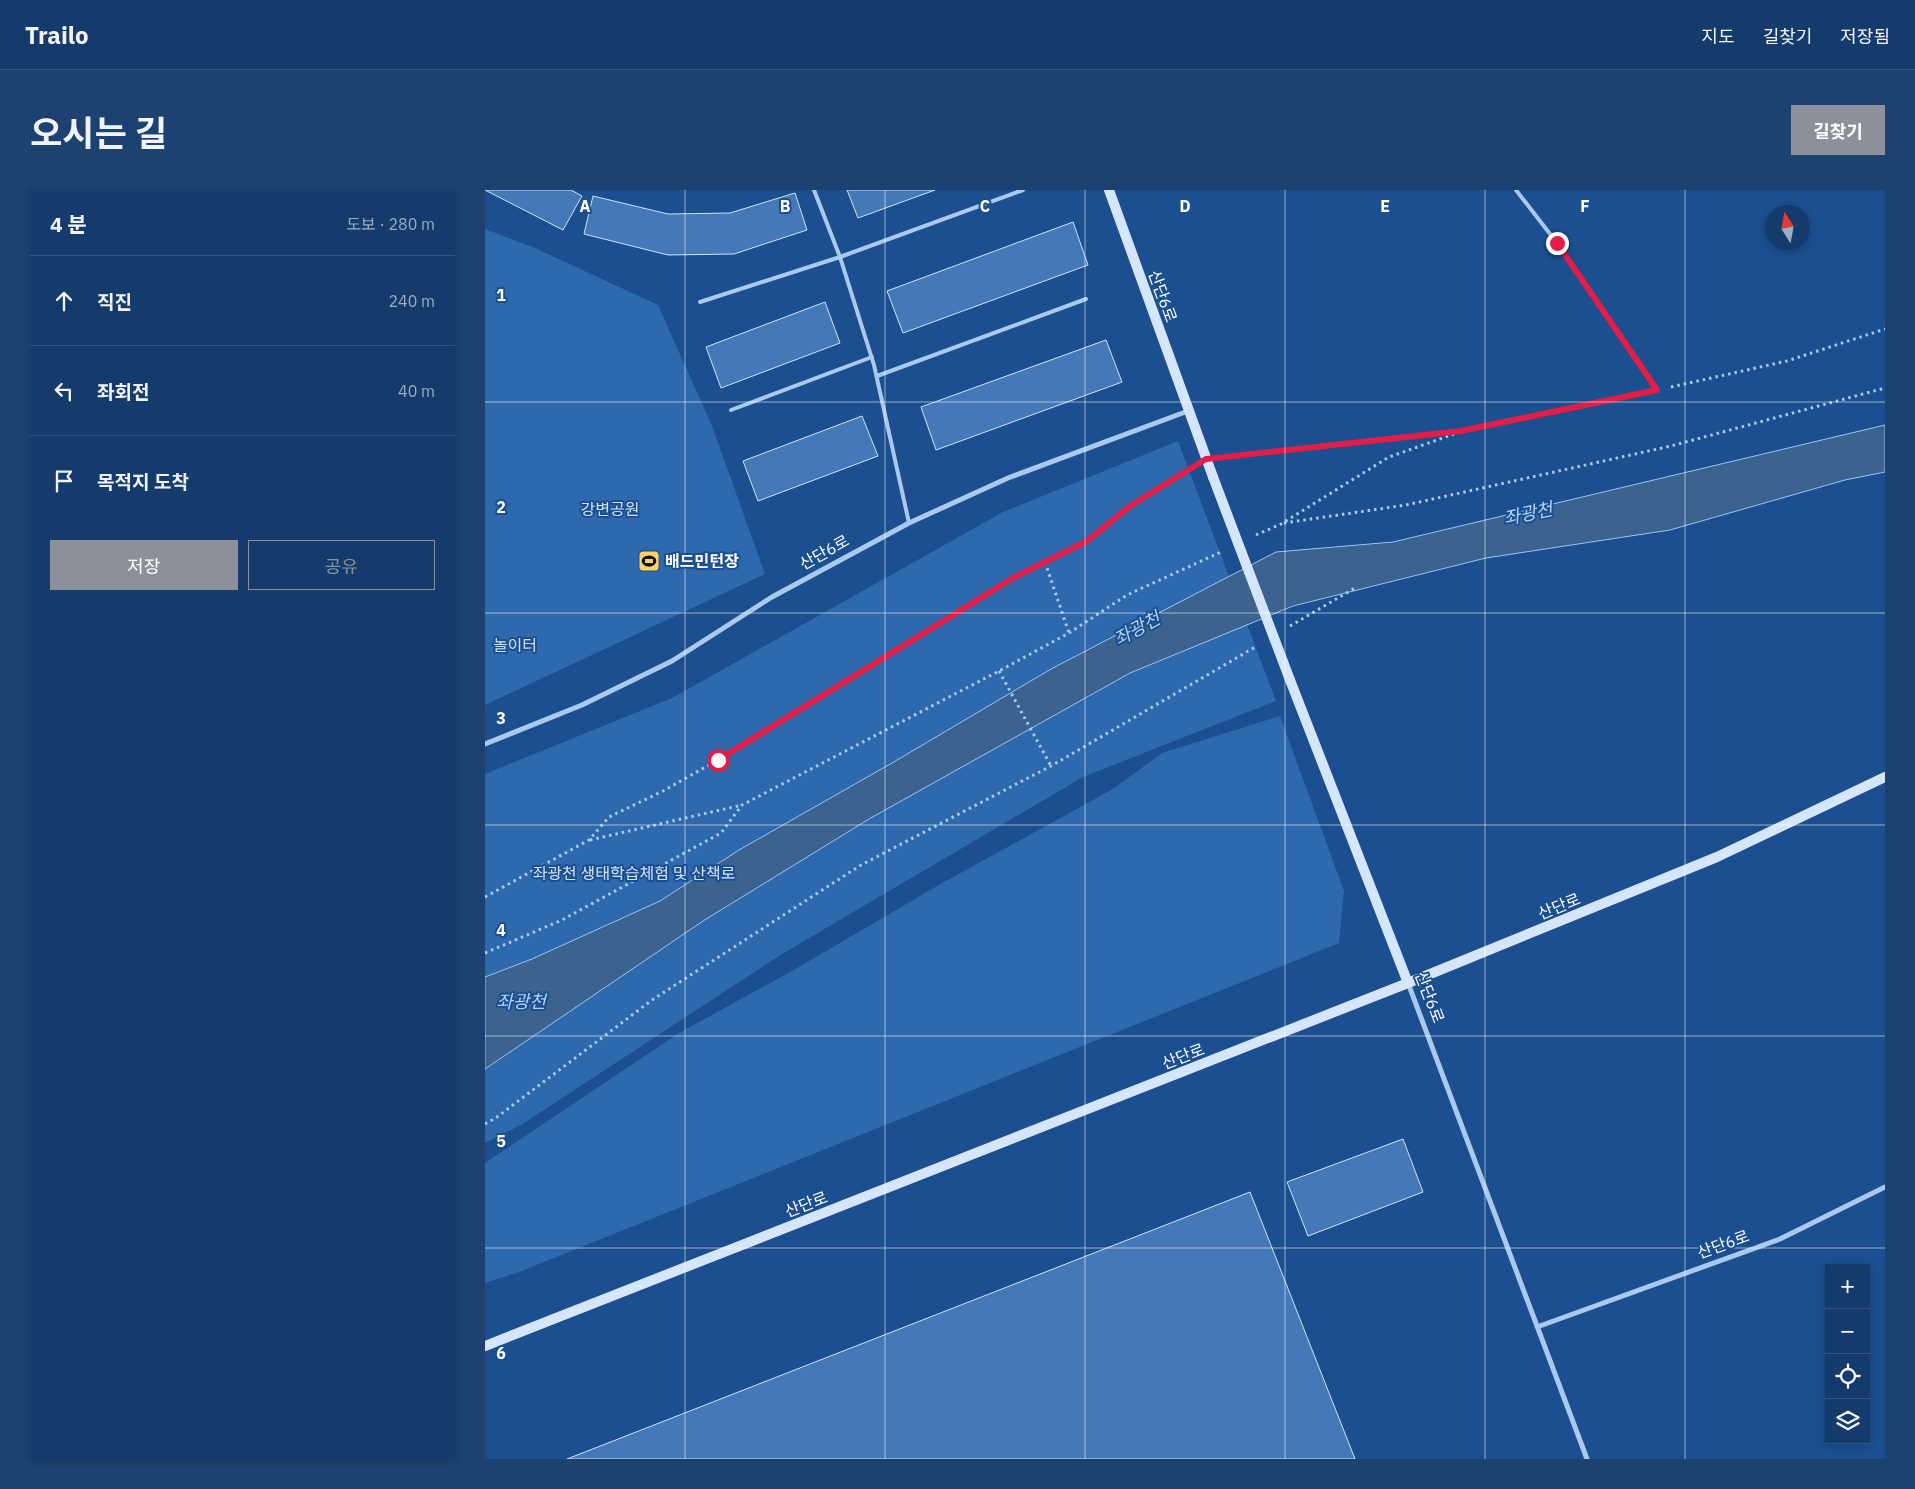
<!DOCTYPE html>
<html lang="ko">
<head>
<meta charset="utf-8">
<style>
	body { margin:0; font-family:"IBM Plex Sans","Noto Sans KR",sans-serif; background:#1d4271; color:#f1f3f6 }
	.controls { position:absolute; right:15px; bottom:15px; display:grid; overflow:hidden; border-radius:0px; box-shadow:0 2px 8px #0003 }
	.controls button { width:45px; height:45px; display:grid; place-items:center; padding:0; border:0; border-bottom:1px solid #33557e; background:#143b6b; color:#f1f3f6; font:25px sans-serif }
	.compass { position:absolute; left:1280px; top:15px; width:45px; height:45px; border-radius:50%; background:#143b6b; box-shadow:0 2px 8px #0003; rotate:349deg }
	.stop { position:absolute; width:15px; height:15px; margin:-11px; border:4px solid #e11d48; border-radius:50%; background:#fff }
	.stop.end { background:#e11d48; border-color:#fff; box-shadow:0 1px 5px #0008 }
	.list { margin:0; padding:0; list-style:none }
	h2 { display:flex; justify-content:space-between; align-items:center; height:65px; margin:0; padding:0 20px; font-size:21px }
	h2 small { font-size:16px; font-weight:400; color:#9dadc1 }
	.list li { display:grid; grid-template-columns:32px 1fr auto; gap:15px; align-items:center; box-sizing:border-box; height:90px; padding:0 20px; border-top:1px solid #33557e }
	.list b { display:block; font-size:19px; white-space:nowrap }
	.list em { font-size:16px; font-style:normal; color:#9dadc1 }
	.actions { display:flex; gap:10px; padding:15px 20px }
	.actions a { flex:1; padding:11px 0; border:1px solid #8c9099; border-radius:0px; text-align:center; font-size:18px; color:#8c9099 }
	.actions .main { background:#8c9099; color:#fff }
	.icon { flex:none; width:28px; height:28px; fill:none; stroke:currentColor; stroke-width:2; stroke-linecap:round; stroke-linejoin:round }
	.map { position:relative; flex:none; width:1400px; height:1269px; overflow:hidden; border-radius:0px }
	header { display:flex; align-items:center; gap:30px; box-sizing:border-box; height:70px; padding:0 25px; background:#143b6b; border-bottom:1px solid #33557e }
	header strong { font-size:24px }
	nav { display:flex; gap:28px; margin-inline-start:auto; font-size:18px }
	.intro { display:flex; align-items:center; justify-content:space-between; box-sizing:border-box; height:120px; padding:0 30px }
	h1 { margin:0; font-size:35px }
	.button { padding:12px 22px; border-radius:0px; background:#8c9099; color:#fff; font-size:18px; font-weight:700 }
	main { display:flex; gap:30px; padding:0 30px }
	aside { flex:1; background:#143b6b; border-radius:0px; box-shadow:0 2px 8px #0003 }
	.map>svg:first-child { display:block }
	.green { fill:#2e69ad }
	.water { fill:#3c6290; stroke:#9cc4f0 }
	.building { fill:#4478b7; stroke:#cfe3fa }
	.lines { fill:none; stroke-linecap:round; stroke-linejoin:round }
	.path { stroke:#a9c9ee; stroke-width:3; stroke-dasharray:2.5 4; stroke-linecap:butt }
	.lane { stroke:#a9c9ee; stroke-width:4 }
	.street { stroke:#a9c9ee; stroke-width:5 }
	.secondary { stroke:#d6e6fa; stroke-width:10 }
	.secondary-bridge { stroke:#d6e6fa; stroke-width:10 }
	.route { stroke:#e11d48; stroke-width:6 }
	.grid { fill:none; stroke:#fff; stroke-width:1; stroke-opacity:0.55 }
	.labels { text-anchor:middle; stroke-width:4; stroke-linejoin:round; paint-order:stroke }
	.street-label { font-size:16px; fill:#fff; stroke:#1b4f8f }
	.park-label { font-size:16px; fill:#cfe3fa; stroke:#1b4f8f }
	.poi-label { font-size:16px; font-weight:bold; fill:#fff; stroke:#1b4f8f; text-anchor:start }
	.water-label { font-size:18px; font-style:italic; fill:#b5d3f5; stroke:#1b4f8f }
	.grid-label { font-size:16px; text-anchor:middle; font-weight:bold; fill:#fff; stroke:#1b4f8f; stroke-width:4; stroke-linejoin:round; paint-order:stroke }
</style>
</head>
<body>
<header>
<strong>Trailo</strong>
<nav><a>지도</a><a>길찾기</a><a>저장됨</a></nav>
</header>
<div class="intro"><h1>오시는 길</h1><a class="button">길찾기</a></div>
<main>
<aside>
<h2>4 분<small>도보 · 280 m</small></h2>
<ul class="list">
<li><svg class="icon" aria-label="ahead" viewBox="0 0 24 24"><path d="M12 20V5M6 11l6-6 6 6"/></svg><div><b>직진</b></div><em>240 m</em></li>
<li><svg class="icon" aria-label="left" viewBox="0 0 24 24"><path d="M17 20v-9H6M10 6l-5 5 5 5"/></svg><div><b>좌회전</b></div><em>40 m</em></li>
<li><svg class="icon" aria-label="arrive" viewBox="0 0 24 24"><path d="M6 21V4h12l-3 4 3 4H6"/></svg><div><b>목적지 도착</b></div></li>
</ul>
<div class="actions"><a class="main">저장</a><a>공유</a></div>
</aside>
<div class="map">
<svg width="1400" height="1269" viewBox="0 0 1400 1269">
	<rect width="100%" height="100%" fill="#1b4f8f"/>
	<!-- green -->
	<path class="green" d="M0,39L50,58L173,115L227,236L280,384L0,515Z
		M693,251L791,511L598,587L297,764L36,935L0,953V584L187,508L518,322Z
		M795,526L859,701L854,753L34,1082L0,1093V973L194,843L307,781L452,696L628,599L677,563Z"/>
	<!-- water -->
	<path class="water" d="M1400,235V282L1360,290L1185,340L1001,368L808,416L645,483L384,629L218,731L0,879V787L47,769L175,711L254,660L407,573L566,479L791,362L908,352Z"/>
	<!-- building -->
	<path class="building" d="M0,0H86L97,6L78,40Z
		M362,0H450L373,28Z
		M310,3L322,40L249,64L183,65L99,44L108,6L183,24L245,23Z
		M588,32L603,75L418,143L402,101Z
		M340,112L355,153L236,198L221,157Z
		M621,150L637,192L451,260L436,217Z
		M377,226L393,266L273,311L258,271Z
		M918,949L938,1002L823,1046L802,992Z
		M765,1002L870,1269H82Z"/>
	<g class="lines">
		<!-- path -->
		<path class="path" d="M1186,197L1302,171L1400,139
			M742,267L975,241L1156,204
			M799,333L921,315L1186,256L1400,198
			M771,345L796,334L904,267L969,244
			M560,372L584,443
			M805,436L870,398
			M514,481L566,576
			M105,650L257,615
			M0,707L104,650L124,627L178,601L233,570L529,388L602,351L645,315L704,279
			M0,763L77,730L236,643L257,615L514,481L584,443L642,405L736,362
			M0,934L12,927L167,810L376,675L566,576L772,456"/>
		<!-- lane -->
		<path class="lane" d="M329,0L355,67L389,175L424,333
			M1031,0L1072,53L1172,200
			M215,112L355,67L538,0
			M392,186L601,109
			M246,220L387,167"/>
		<!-- street -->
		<path class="street" d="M0,554L97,515L187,471L287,407L424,333L523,288L703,221
			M923,793L1102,1269
			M1052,1137L1295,1049L1400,997"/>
		<!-- secondary -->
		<path class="secondary" d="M624,0L728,287
			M805,490L923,793
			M0,1156L923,793L1232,667L1400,587"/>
		<!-- secondary-bridge -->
		<path class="secondary-bridge" d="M728,287L805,490"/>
	</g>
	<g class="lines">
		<!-- route -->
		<path class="route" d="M233,570L528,388L602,351L645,316L721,269L976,241L1172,200L1072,53"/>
	</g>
	<!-- grid -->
	<path class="grid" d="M200,0V1269M400,0V1269M600,0V1269M800,0V1269M1000,0V1269M1200,0V1269M0,212H1400M0,423H1400M0,635H1400M0,846H1400M0,1058H1400"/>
	<!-- icons -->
	<defs>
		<g id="stadium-square" transform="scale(1.125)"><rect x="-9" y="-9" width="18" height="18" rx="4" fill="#ffd166" stroke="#1b4f8f"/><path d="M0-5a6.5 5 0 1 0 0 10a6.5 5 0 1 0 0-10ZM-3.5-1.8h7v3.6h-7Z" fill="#111"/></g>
	</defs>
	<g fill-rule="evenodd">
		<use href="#stadium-square" x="164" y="371"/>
	</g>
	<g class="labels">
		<!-- street labels -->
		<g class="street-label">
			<text transform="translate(678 106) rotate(70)" y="6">산단6로</text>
			<text transform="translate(339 362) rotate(-29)" y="6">산단6로</text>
			<text transform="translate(1074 716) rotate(-22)" y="6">산단로</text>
			<text transform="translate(945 807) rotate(69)" y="6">산단6로</text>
			<text transform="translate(698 866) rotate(-21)" y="6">산단로</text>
			<text transform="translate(321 1014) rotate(-21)" y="6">산단로</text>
			<text transform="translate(1238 1054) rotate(-20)" y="6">산단6로</text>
		</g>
		<!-- park labels -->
		<g class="park-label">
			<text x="125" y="325">강변공원</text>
			<text x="30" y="461">놀이터</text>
			<text x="149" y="689">좌광천 생태학습체험 및 산책로</text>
		</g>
		<!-- poi labels -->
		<g class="poi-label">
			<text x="180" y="377">배드민턴장</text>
		</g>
		<!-- water labels -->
		<g class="water-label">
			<text transform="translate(1043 324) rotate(-12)" y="6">좌광천</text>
			<text transform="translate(652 439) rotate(-29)" y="6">좌광천</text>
			<text x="36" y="818">좌광천</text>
		</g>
	</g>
	<g class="grid-label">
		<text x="100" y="22">A</text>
		<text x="300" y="22">B</text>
		<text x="500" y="22">C</text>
		<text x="700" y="22">D</text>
		<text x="900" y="22">E</text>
		<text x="1100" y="22">F</text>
		<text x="16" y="111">1</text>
		<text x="16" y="323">2</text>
		<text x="16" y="534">3</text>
		<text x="16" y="746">4</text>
		<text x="16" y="957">5</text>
		<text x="16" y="1169">6</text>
	</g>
</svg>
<div class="controls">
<button>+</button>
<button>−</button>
<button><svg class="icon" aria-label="locate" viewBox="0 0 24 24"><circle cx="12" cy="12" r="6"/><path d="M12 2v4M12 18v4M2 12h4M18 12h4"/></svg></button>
<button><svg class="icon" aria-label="layers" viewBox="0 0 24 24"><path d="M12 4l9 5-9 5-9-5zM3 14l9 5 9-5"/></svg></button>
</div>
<svg class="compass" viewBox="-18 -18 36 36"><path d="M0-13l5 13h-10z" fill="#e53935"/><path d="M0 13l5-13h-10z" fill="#9dadc1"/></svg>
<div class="stop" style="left:233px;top:570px"></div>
<div class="stop end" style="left:1072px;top:53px"></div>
</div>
</main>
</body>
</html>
